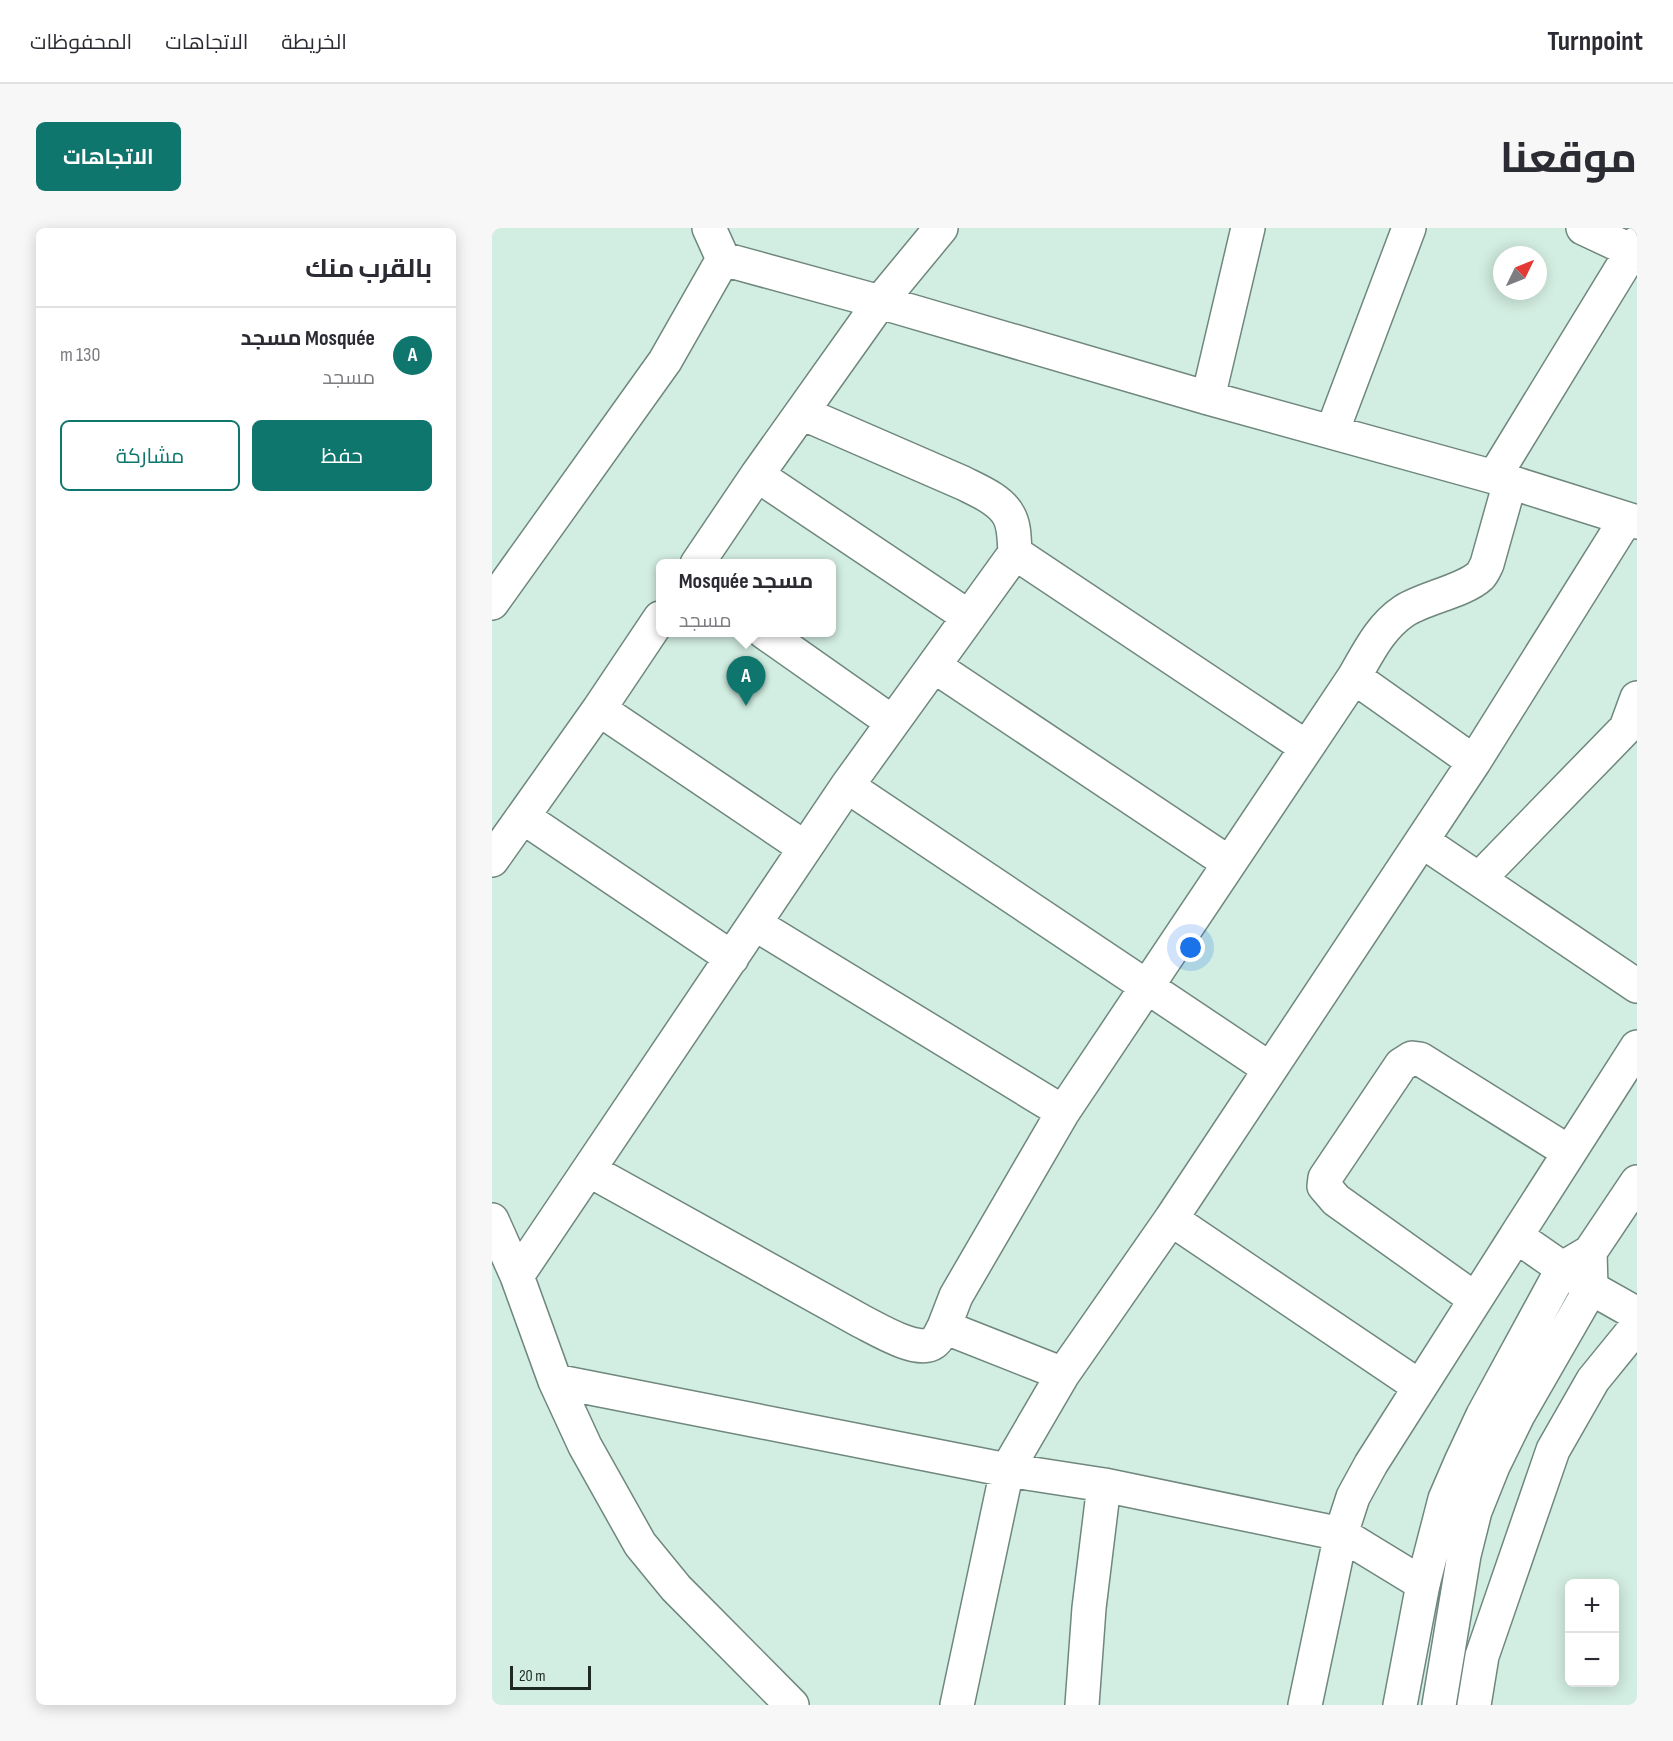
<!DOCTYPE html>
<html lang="ar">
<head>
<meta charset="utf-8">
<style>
	body { margin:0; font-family:"Sofia Sans Condensed",Cairo,sans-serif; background:#f7f7f7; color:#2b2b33; direction:rtl }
	.controls { position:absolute; right:18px; bottom:18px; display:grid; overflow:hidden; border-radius:9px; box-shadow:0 3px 15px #0003 }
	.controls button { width:54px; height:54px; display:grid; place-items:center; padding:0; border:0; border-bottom:2px solid #e1e1e2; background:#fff; color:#2b2b33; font:30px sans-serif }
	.compass { position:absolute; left:1001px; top:18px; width:54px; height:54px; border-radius:50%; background:#fff; box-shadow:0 3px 15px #0003; rotate:47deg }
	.scale { position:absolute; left:18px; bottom:15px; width:81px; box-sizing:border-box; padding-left:6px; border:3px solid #1f2924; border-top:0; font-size:16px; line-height:21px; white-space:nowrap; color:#1f2924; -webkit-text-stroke:4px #d2ede1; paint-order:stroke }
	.you { position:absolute; left:699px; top:720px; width:21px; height:21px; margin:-15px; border:4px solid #fff; border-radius:50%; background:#1a73e8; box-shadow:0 0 0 9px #1a73e833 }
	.badge { display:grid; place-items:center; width:39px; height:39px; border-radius:50%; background:#0f766e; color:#fff; font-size:20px; font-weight:700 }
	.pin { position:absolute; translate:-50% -50px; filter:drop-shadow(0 2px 3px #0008) }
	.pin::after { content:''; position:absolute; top:32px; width:21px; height:18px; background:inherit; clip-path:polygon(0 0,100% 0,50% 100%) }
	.popup { position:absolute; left:164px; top:331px; width:180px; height:78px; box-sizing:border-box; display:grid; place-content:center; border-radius:9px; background:#fff; filter:drop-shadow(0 2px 4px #0005); font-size:20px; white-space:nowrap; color:#7c7c81 }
	.popup b { font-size:22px; color:#2b2b33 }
	.popup::after { content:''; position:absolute; left:50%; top:100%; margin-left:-12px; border:12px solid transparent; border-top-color:#fff }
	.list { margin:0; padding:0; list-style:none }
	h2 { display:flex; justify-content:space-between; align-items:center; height:78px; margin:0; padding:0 24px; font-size:26px }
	h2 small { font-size:20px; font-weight:400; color:#7c7c81 }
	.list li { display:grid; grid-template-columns:39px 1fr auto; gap:18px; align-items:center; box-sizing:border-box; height:96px; padding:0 24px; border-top:2px solid #e1e1e2 }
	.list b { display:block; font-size:22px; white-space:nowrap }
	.list p { margin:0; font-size:20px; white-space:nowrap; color:#7c7c81 }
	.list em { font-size:20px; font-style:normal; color:#7c7c81 }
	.actions { display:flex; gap:12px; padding:18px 24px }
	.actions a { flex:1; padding:14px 0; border:2px solid #0f766e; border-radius:9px; text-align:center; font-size:21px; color:#0f766e }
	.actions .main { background:#0f766e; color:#fff }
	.map { position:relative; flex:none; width:1145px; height:1477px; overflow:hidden; direction:ltr; border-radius:9px }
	header { display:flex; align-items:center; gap:36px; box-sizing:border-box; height:84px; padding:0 30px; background:#fff; border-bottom:2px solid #e1e1e2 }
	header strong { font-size:28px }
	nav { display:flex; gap:33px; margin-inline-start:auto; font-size:21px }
	.intro { display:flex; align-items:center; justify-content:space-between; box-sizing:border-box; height:144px; padding:0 36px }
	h1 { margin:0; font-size:42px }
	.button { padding:15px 27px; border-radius:9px; background:#0f766e; color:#fff; font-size:21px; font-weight:700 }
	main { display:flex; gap:36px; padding:0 36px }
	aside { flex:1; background:#fff; border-radius:9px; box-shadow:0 3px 15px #0003 }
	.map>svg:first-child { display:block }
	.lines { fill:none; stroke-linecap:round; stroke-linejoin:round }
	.minor-casing { stroke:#6f877d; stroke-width:36 }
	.highway-casing { stroke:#6f877d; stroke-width:36 }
	.minor { stroke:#fff; stroke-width:33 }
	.highway { stroke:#fff; stroke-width:33 }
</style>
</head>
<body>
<header>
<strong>Turnpoint</strong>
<nav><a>الخريطة</a><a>الاتجاهات</a><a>المحفوظات</a></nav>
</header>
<div class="intro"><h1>موقعنا</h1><a class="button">الاتجاهات</a></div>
<main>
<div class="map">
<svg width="1145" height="1477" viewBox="0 0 1145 1477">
	<rect width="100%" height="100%" fill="#d2ede1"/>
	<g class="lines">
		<!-- minor casing -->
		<g class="minor-casing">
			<path id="minor" d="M217,0L231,31
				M1091,0L1140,23
				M231,31L388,74L716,170L1002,249L1145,294
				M716,170L756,0
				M310,185L471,255C487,263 509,272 517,288C523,299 522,313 523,325
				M840,204L917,0
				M265,247L477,389
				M1002,249L1145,15
				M205,336L265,247L388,74L449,0
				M0,375L173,133L231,31
				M272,404L400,494
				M442,438L737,635
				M862,449C876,425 888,399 912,383C932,370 972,363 988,348C991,345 993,340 995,336L1018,254
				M107,481L313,620
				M355,558L778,841
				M31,589L240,730
				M930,613L1145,758
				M0,632L107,481L168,390
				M987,651L1134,500L1145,470
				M263,696L571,884
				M97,942L369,1093C385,1101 426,1126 441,1115C447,1111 449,1104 452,1099
				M679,991L928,1159
				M0,992L25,1048L63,1153L93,1218L148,1316L184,1360L300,1477
				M1024,1008L1145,819
				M25,1048L355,558L523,325L814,519
				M983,1071L844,972L832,958L833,950L909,837L920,830L928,831L1077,924
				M571,1146L452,1099L464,1068L571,884L862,449L982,534
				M63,1153L515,1242L612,1257L849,1306L931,1356
				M465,1477L515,1242L571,1146L679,991L982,534L1134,291
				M590,1477L597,1380L612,1257
				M813,1477L849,1306L861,1269L879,1236L1024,1008L1099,1060L1145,1086
				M982,1477L990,1428L1061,1222L1101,1152L1145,1098"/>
		</g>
		<!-- highway casing -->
		<g class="highway-casing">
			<path id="highway" d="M908,1477L931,1356L953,1271L969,1234L991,1187L1071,1040L1098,1024L1145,954
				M947,1477L972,1327L983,1283L1001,1238L1026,1187L1099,1060L1098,1024"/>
		</g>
		<!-- minor -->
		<use href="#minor" class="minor"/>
		<!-- highway -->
		<use href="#highway" class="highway"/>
	</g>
</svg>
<div class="controls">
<button>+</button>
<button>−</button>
</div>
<svg class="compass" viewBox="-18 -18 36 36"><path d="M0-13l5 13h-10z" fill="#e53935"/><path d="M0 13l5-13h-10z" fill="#7c7c81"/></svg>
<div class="scale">20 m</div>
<div class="you"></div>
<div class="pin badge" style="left:254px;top:478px">A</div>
<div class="popup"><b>Mosquée مسجد</b>مسجد</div>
</div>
<aside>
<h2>بالقرب منك<small></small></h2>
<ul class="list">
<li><span class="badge">A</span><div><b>Mosquée مسجد</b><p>مسجد</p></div><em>130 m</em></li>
</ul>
<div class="actions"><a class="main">حفظ</a><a>مشاركة</a></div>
</aside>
</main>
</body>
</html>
